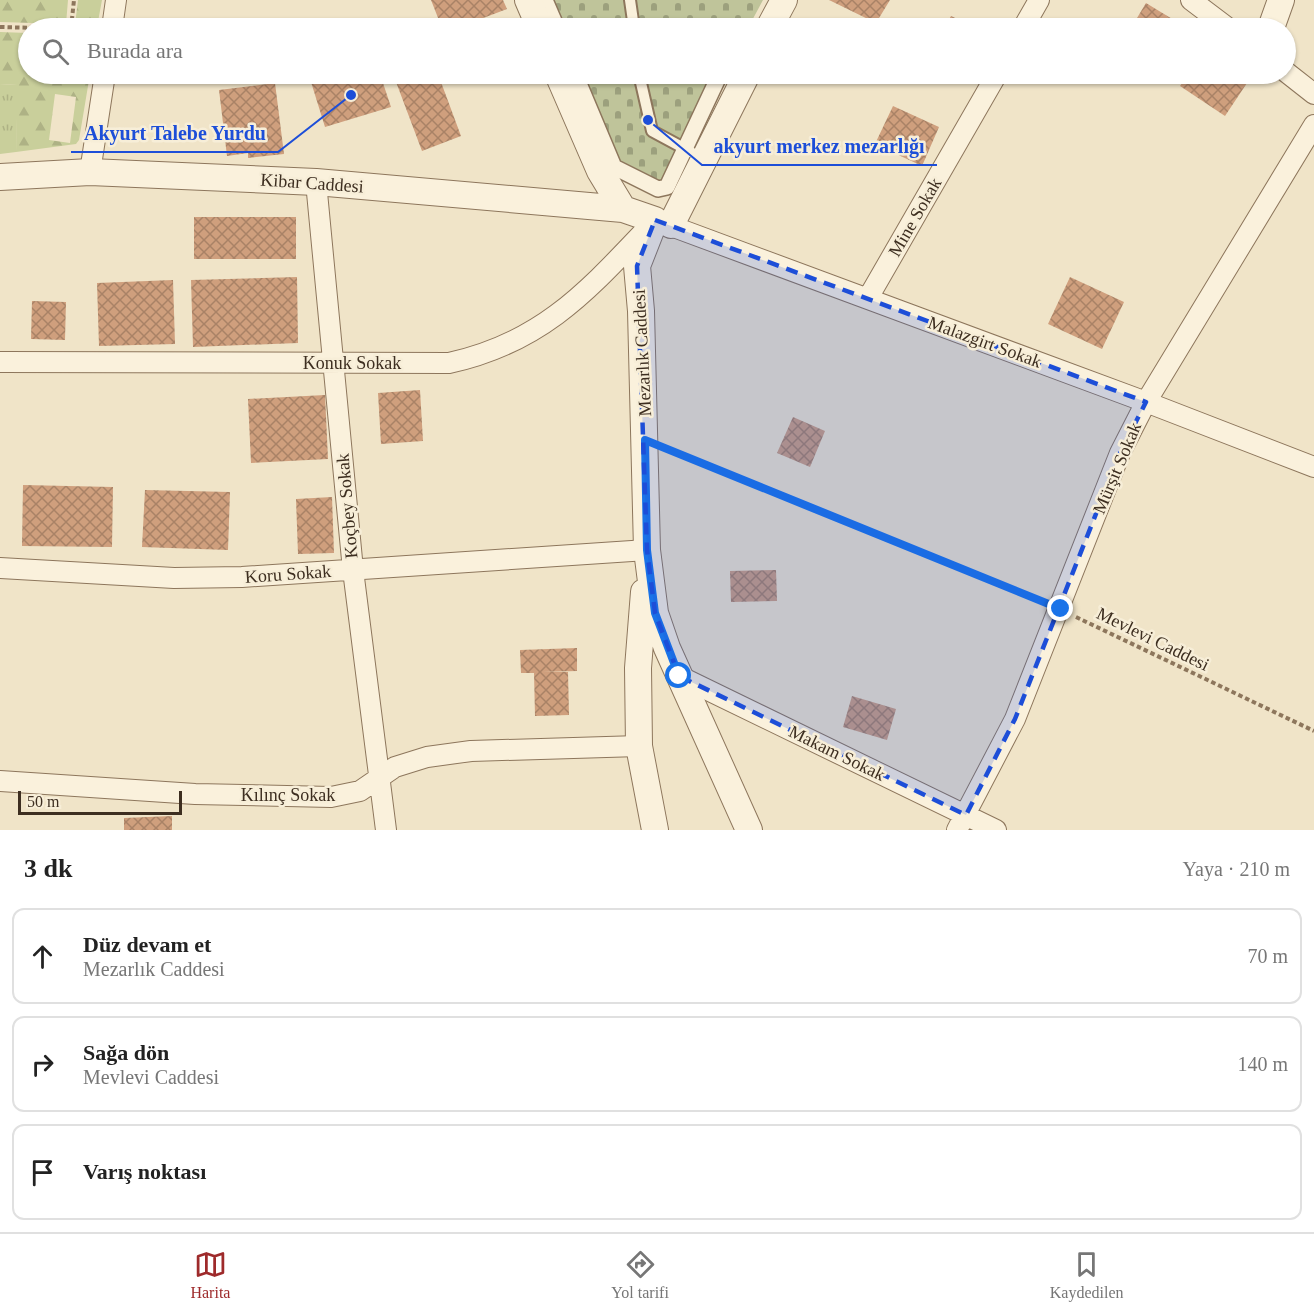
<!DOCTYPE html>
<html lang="tr">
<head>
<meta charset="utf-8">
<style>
	body { margin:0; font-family:"Times New Roman",serif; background:#f6f6f6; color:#222 }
	.scale { position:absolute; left:18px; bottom:15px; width:164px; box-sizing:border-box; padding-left:6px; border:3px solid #3d2e20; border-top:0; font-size:16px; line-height:21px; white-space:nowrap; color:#3d2e20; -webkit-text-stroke:4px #f7eed8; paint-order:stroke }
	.stop { position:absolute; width:18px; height:18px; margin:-14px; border:4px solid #1a73e8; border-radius:50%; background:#fff }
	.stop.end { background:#1a73e8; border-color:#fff; box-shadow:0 2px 6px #0008 }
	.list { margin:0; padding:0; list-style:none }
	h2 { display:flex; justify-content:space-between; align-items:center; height:78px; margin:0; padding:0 24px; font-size:26px }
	h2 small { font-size:20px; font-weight:400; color:#767676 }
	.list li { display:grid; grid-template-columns:39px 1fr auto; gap:18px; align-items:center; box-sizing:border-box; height:96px; margin:0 12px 12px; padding:0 12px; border:2px solid #e0e0e0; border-radius:12px }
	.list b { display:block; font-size:22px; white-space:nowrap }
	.list p { margin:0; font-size:20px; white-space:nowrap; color:#767676 }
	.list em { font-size:20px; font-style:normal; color:#767676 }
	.icon { flex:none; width:33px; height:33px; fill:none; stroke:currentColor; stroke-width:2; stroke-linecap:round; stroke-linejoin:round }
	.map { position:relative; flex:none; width:1314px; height:830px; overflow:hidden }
	.search { position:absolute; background:#fff; box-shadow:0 2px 4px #0004; left:18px; right:18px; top:18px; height:66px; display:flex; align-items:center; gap:15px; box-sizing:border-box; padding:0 21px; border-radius:33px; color:#767676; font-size:22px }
	.sheet { height:402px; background:#fff }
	nav { display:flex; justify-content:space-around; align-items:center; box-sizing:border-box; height:84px; border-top:2px solid #e0e0e0; background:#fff; font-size:16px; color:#767676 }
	nav a { display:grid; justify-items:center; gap:3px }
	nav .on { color:#9e2a2b }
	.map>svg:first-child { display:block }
	.forest { fill:url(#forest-firs); fill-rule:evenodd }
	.cemetery { fill:url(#cemetery-stones) }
	.park { fill:url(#park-tufts) }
	.building { fill:url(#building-cross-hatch) }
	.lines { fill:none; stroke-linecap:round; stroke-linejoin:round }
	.service-casing { stroke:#8d765c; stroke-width:14 }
	.pedestrian-casing { stroke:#8d765c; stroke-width:18 }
	.minor-casing { stroke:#8d765c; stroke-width:22 }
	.tertiary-casing { stroke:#8d765c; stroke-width:28 }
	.path { stroke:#8d765c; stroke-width:4; stroke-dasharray:4.5 3; stroke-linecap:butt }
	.service { stroke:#faf1dc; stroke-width:10 }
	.pedestrian { stroke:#faf1dc; stroke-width:15 }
	.minor { stroke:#faf1dc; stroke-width:20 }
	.tertiary { stroke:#faf1dc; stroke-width:26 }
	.route { stroke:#1a73e8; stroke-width:8 }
	.marked { fill:#1d4ed8; fill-opacity:0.2; stroke:#1d4ed8; stroke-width:4.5; stroke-dasharray:12 8; stroke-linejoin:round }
	.labels { text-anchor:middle; stroke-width:5; stroke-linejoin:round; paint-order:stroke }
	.street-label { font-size:18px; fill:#3d2e20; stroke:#f7eed8 }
	.leader { fill:none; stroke:#1d4ed8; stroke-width:2 }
	.callout-dot { fill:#1d4ed8; stroke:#f7eed8; stroke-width:2 }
	.callout-label { font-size:20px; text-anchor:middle; font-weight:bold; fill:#1d4ed8; stroke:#f7eed8; stroke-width:5; stroke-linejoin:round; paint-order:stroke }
</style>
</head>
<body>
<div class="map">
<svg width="1314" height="830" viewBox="0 0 1314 830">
	<defs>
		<pattern id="forest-firs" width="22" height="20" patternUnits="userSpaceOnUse" patternTransform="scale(1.5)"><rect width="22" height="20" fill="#c9cf9b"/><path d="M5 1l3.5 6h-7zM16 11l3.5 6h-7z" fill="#aeb285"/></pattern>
		<pattern id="cemetery-stones" width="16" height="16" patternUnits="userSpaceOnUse" patternTransform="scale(1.5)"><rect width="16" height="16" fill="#bfc49a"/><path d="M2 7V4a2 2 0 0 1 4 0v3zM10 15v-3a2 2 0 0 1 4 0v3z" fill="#9ca07d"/></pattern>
		<pattern id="park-tufts" width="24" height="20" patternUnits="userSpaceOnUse" patternTransform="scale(1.5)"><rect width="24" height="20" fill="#c9cf9b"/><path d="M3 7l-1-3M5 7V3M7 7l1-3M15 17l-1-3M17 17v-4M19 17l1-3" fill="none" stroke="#aeb285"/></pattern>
		<pattern id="building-cross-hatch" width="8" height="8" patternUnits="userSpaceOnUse" patternTransform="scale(1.5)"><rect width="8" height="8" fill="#cf9f7d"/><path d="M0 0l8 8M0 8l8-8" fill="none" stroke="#a98266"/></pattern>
	</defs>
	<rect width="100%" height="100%" fill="#f0e4c8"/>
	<!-- forest -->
	<path class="forest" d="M0,0H68L66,24L0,22Z
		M78,0H102L97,27L75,25Z
		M0,32L28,33V74H90L79,140L76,144L16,152L17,85L0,84ZM55,94L76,97L70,143L49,140Z"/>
	<!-- cemetery -->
	<path class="cemetery" d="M548,0H763L748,28H560Z
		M578,74H724L664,186L616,166Z"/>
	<!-- park -->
	<path class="park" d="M0,84L18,85L16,152L0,154Z"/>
	<!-- building -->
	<path class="building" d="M431,0H503L507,9L457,28H442Z
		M829,0H890L876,23Z
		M1146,3L1187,28H1131Z
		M951,16L976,28H944Z
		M338,74H380L391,107L325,127L311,82Z
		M393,74H438L461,136L422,151Z
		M1188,74H1253L1225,116L1180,86Z
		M275,83L284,154L248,158V153L227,156L219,90Z
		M893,106L939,127L922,166L875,144Z
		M194,217H296V259H194Z
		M297,277L298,343L193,347L191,280Z
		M1070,277L1124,302L1102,349L1048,324Z
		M173,280L175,344L99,346L97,283Z
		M32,301L66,302L65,340L31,339Z
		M420,390L423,441L381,444L378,393Z
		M325,395L328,459L251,463L248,399Z
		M793,417L825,431L810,467L777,453Z
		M23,485L113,487L112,547L22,546Z
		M145,490L230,492L228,550L142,547Z
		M332,497L334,553L298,554L296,499Z
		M776,570L777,601L731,602L730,571Z
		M577,648V671L543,672H568L569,715L535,716L534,673H521L520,650Z
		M852,696L896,709L887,740L843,727Z
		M172,816V830H124V818Z"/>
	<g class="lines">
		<!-- service casing -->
		<g class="service-casing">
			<path id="service" d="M630,0L634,28
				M639,74L652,131L691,152"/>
		</g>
		<!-- pedestrian casing -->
		<g class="pedestrian-casing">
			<path id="pedestrian" d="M545,0L557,28
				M575,74L614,167L658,189L667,187L720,74"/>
		</g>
		<!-- minor casing -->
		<g class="minor-casing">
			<path id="minor" d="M1191,0L1228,28
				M112,28L116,0
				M1023,28L1039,0
				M1286,72L1314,94
				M90,172L105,74
				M316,182L353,570L386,830
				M868,298L997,74
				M0,362L449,363C545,342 590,288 655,220L1146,402L1314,467
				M0,568L174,578L242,577L647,550
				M679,676L996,830
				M0,781L195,794L331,797L360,791L395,767L427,757L471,751L639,746
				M957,830L1015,719L1120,453L1146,402L1314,125"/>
		</g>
		<!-- tertiary casing -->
		<g class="tertiary-casing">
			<path id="tertiary" d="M528,0L540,28
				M769,28L784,0
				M1271,28L1281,0
				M558,74L600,171L623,209
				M0,177L90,172L316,182L623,209L655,220L637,266L641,311L647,550L655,613L667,648L749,830
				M671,225L747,74
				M644,592L638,668L639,746L655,830"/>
		</g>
		<!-- path -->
		<path class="path" d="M0,27L37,28
			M71,28L74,0
			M668,449L1042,602
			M1076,617L1314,731"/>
		<!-- service -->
		<use href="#service" class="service"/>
		<!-- pedestrian -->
		<use href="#pedestrian" class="pedestrian"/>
		<!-- minor -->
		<use href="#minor" class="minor"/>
		<!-- tertiary -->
		<use href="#tertiary" class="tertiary"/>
	</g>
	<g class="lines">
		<!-- route -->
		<path class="route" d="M679,676L655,613L647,550L645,440L1061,609"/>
	</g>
	<!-- marked area -->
	<path class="marked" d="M655,220L1146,402L1120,453L1015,719L966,815L679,676L655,613L647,550L637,266Z"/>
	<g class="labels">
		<!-- street labels -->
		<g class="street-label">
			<text transform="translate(312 183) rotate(4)" y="6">Kibar Caddesi</text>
			<text transform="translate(915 217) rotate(-60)" y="6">Mine Sokak</text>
			<text transform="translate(985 342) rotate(20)" y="6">Malazgirt Sokak</text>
			<text transform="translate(642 353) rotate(-93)" y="6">Mezarlık Caddesi</text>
			<text x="352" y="369">Konuk Sokak</text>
			<text transform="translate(1117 468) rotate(-67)" y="6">Mürşit Sokak</text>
			<text transform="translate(347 506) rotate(-95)" y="6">Koçbey Sokak</text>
			<text transform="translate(288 574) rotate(-4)" y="6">Koru Sokak</text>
			<text transform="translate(1153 639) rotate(26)" y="6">Mevlevi Caddesi</text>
			<text transform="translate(837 753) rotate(26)" y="6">Makam Sokak</text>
			<text x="288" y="801">Kılınç Sokak</text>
		</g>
	</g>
	<!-- callouts -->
	<path class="leader" d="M351 95L278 152H71M648 120L702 165H937"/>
	<g class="callout-dot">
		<circle cx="351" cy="95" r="6"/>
		<circle cx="648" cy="120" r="6"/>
	</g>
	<g class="callout-label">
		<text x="175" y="140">Akyurt Talebe Yurdu</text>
		<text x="819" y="153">akyurt merkez mezarlığı</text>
	</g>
</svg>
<div class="scale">50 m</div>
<div class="stop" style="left:679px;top:676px"></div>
<div class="stop end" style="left:1061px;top:609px"></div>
<div class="search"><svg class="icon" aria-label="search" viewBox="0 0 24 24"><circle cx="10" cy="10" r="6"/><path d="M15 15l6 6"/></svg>Burada ara</div>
</div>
<section class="sheet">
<h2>3 dk<small>Yaya · 210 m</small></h2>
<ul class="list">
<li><svg class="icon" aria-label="ahead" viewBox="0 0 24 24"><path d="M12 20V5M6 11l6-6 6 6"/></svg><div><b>Düz devam et</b><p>Mezarlık Caddesi</p></div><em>70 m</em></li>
<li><svg class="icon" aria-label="right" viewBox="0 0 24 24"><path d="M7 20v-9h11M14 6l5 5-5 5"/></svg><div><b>Sağa dön</b><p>Mevlevi Caddesi</p></div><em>140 m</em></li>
<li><svg class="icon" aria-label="arrive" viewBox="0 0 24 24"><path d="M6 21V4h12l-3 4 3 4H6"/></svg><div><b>Varış noktası</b></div></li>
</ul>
</section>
<nav>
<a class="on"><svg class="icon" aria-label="map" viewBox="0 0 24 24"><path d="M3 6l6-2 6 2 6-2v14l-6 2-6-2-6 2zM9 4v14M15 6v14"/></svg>Harita</a>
<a><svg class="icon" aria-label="directions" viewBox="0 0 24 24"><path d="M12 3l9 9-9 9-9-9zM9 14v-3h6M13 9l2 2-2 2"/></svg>Yol tarifi</a>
<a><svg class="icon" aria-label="saved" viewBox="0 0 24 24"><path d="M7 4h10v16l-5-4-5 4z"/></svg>Kaydedilen</a>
</nav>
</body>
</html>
